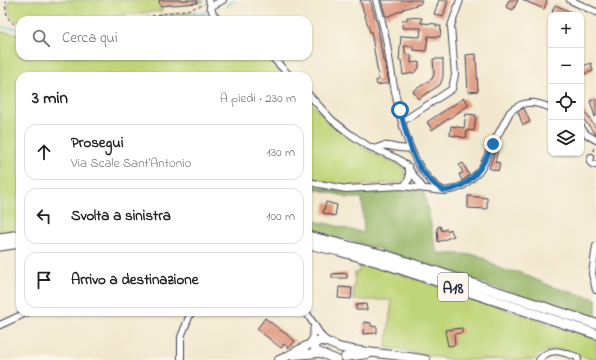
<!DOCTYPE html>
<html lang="it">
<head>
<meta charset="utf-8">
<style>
	body { margin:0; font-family:"Indie Flower",sans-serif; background:#f6f6f6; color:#202124 }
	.controls { position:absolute; right:12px; top:12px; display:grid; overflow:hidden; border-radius:8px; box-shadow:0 1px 3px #0004 }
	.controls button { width:36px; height:36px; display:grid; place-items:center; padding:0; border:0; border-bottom:1px solid #e0e0e0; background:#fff; color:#202124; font:20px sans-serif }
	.stop { position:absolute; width:12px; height:12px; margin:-9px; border:3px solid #1f6fb2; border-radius:50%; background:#fff }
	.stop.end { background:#1f6fb2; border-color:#fff; box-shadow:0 1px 4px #0008 }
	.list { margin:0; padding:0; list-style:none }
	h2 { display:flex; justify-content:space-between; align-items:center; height:52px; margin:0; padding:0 16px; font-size:17px }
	h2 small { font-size:13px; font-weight:400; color:#757577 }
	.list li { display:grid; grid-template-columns:26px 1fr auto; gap:12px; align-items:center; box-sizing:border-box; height:56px; margin:0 8px 8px; padding:0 8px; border:1px solid #e0e0e0; border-radius:12px }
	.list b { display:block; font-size:15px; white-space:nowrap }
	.list p { margin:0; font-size:13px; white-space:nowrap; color:#757577 }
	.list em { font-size:13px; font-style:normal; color:#757577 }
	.icon { flex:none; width:22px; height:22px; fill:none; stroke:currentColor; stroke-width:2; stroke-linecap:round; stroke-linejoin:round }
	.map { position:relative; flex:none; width:596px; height:360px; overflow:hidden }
	.search { position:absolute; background:#fff; box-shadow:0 1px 3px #0004; left:16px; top:16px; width:296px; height:44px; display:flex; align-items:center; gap:10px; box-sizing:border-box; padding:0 14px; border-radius:12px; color:#757577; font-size:15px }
	.panel { position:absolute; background:#fff; box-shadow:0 1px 3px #0004; left:16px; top:72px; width:296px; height:244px; border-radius:12px }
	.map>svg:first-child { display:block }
	.green { fill:#c0d579; stroke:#717c5a }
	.forest { fill:#98b669; stroke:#5d6c52 }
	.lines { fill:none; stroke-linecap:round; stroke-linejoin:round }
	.stream { stroke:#62c5e0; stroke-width:1.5 }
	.building { fill:#de947c }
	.minor-casing { stroke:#414051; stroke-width:8 }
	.major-casing { stroke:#414051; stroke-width:10 }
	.highway-casing { stroke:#414051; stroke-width:11 }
	.path { stroke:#414051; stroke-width:1; stroke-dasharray:3 3; stroke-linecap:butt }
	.minor { stroke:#fff; stroke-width:6 }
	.major { stroke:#fff; stroke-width:8 }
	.highway { stroke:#fff; stroke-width:9 }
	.route { stroke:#1f6fb2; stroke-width:5 }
	.labels { text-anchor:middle; stroke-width:4; stroke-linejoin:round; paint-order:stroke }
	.shield { fill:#fbf7ec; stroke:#636270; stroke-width:1 }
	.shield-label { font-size:16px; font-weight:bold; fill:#22223b }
</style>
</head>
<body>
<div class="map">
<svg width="596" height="360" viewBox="0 0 596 360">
	<rect width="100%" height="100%" fill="#fbf7ec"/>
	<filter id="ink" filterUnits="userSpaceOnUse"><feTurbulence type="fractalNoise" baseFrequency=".025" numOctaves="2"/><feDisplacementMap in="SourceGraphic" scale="8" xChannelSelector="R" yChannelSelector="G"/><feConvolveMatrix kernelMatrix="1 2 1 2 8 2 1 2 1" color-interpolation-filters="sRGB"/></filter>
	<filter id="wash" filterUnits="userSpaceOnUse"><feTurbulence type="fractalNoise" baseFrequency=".012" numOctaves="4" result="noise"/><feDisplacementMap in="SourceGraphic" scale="16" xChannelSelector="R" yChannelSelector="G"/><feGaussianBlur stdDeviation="0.9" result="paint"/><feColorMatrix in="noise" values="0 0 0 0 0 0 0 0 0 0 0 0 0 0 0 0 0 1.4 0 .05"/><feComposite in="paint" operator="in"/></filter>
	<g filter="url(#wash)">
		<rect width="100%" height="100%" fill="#f2e8cf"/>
		<!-- green -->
		<path class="green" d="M9,0H203V2L161,6L162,11L78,20H20V22C9,19 7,12 9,0Z
			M195,12L196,16L207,14L212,20H157L160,15Z
			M0,32L20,34V56H265L285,76H20V230L0,233Z
			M308,100C327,119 342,135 365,149C377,156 392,160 404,168C407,177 405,182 396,183L347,186L308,179Z
			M360,262L382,268L596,339V360C574,356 552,339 534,360H452L399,349L386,348L392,300H353L355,273L359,272Z"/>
		<!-- forest -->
		<path class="forest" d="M308,186C320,185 331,190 342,191C368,194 398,182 424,192L437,253L478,255L503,270L518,272L553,287L596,299V320L362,244L308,231V219L364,233L362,198H346L345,196L315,189H308Z"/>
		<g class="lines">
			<!-- stream -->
			<path class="stream" d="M227,6L235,0
				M147,20L200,14L205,12
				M0,27L20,29"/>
		</g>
		<g id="blocks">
			<!-- building -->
			<path class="building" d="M159,0H197V3L160,6Z
				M360,0H370L378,27L383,61H385L389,83L377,85L376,80H379L371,31L370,32Z
				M381,0H422L420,4L403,9V10L386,17Z
				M439,0H448L443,17L434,14Z
				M509,0H518L513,10L506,7Z
				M523,0H545L547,1L544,9Z
				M555,5L578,15H558L552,12Z
				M407,17L422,18L421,23L436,24V26H441L440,37L428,36L426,51L413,50V46H404L406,55H411V63L419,62V68L414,73L403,75L401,60L399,61L401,36L420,37L421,28H402L403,20H407Z
				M476,54L478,91L468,92L466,55Z
				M433,59H443V77L440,85L418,99L413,91L432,79L434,74Z
				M591,63L593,71L582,75L581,67Z
				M464,98L469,105L432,130L427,122Z
				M596,99V117H595L590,101Z
				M581,106L596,128V135L581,116Z
				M524,108L530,122L523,125L518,112Z
				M466,114L476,115L474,131L467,130L466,138L450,135L451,126L464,128Z
				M496,149L498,150L495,162L500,163L498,171L489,168Z
				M463,163L469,175L462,181L459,174L463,173L459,165Z
				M468,196L487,198V209L468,208Z
				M326,202L337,205L335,216L323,213Z
				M440,226L442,231L447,229L448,231L450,229L454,236L438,242L437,228Z
				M347,273V278H332V274Z
				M339,287L352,288L351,299L338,298Z
				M366,304L367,310H356V305Z
				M265,318L295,341L289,348L284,344L281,348L257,329Z
				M364,322L371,323V326L377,327V333L363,334Z
				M462,328V333L454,334L455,345L448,346L445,330Z"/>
		</g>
	</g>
	<g filter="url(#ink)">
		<use href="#blocks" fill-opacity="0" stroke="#414051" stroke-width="1"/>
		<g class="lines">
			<!-- minor casing -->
			<g class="minor-casing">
				<path id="minor" d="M209,0L213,14L220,20
					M376,0C380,15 385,30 387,45C394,86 403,168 442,190
					M570,0L596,12
					M210,7L223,0
					M271,56L290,76
					M308,94L332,120L350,134L368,146L398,159L406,165L423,188
					M403,121L452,89L455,75L451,26L460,0
					M581,127L586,134L596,140
					M376,149C387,141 396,151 410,148
					M591,157L590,162L592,164L596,165
					M308,182L346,189L401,186L444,191L455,189L464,185L478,173L483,166L493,144L510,112C524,99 535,102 551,108
					M404,186L409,179V167
					M596,246L592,274L596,290
					M193,312H205
					M306,312L322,337L328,342
					M0,325L28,312
					M309,344L313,338L314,324
					M181,360V337L191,312
					M539,360C551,346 562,352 577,357L578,360"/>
			</g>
			<!-- major casing -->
			<g class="major-casing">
				<path id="major" d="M294,355L319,353
					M345,357L368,354
					M279,360C292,355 303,346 316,342
					M337,360L316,351L315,348L316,342C325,338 333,346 342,348C370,354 399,354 426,360"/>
			</g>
			<!-- highway casing -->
			<g class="highway-casing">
				<path id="highway" d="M308,236L385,255L596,324
					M0,238L20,235
					M308,244L339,251L382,263L596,334
					M0,246L20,243"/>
			</g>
			<!-- path -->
			<path class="path" d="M6,0C5,12 6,23 20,26
				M128,20L191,9L205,4
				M593,151L595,145"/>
			<!-- minor -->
			<use href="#minor" class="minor"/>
			<!-- major -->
			<use href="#major" class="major"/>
			<!-- highway -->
			<use href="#highway" class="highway"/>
		</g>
	</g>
	<g class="lines" filter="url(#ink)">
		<!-- route -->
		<path class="route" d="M400,110C408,140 414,174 444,191C471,188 483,167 493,144"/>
	</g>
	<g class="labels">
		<!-- shield labels -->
		<rect class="shield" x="438" y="273" width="30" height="28" rx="3"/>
		<g class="shield-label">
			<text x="453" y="293">A18</text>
		</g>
	</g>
</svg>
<div class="controls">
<button>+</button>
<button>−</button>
<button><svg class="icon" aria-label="locate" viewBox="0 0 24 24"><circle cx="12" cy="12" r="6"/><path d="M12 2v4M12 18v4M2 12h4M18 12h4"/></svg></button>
<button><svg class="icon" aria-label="layers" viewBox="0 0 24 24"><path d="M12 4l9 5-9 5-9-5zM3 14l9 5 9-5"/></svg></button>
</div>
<div class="stop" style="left:400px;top:110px"></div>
<div class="stop end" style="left:493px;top:144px"></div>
<div class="search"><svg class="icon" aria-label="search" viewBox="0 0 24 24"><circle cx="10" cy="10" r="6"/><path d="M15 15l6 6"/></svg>Cerca qui</div>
<section class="panel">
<h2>3 min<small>A piedi · 230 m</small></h2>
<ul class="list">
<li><svg class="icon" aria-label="ahead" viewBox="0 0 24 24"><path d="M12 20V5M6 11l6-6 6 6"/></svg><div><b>Prosegui</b><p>Via Scale Sant'Antonio</p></div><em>130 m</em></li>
<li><svg class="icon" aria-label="left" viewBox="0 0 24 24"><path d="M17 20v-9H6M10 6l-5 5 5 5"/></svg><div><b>Svolta a sinistra</b></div><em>100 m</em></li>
<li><svg class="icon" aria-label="arrive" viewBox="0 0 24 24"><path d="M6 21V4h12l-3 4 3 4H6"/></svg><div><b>Arrivo a destinazione</b></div></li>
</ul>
</section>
</div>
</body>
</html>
